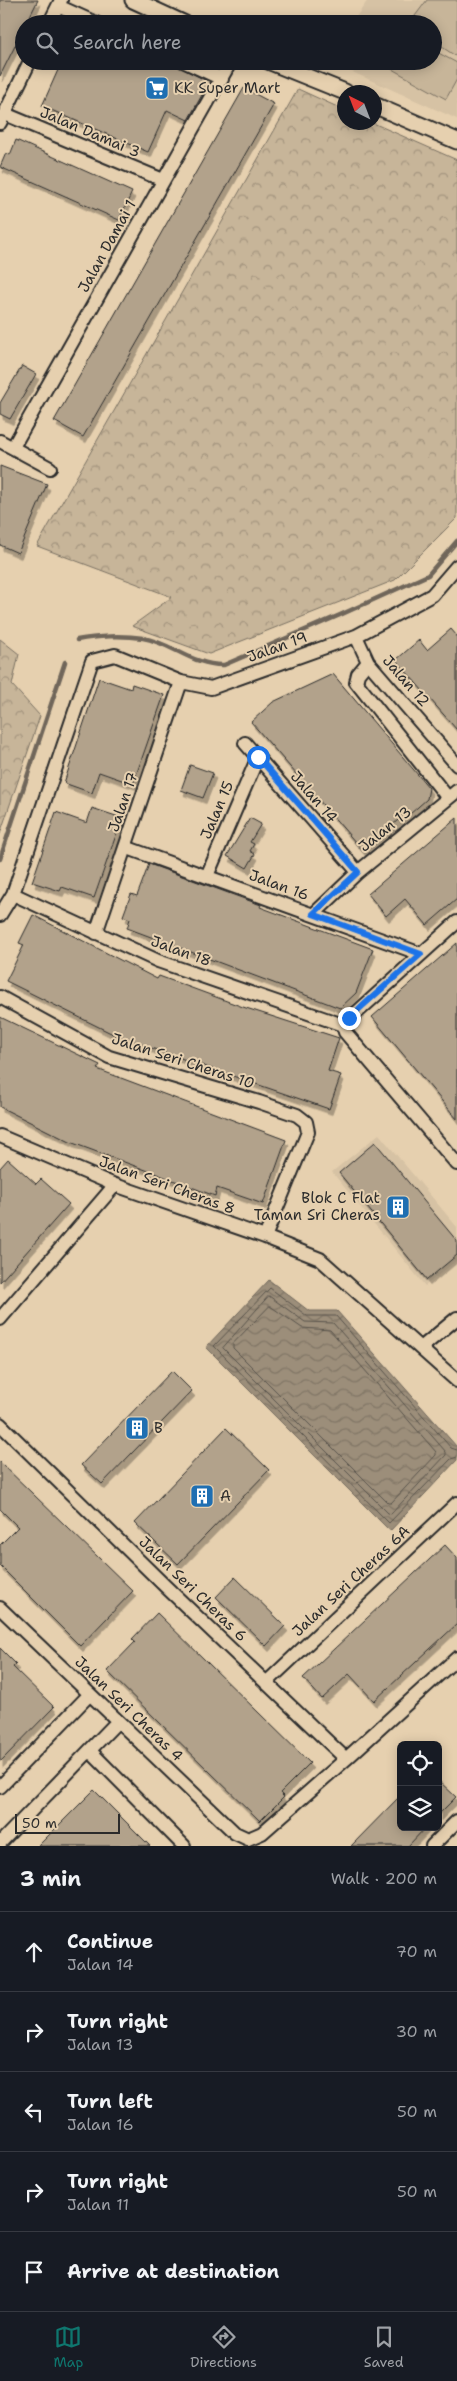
<!DOCTYPE html>
<html lang="en">
<head>
<meta charset="utf-8">
<style>
	body { margin:0; font-family:"Shantell Sans",sans-serif; background:#242831; color:#f1f3f6 }
	.controls { position:absolute; right:15px; bottom:15px; display:grid; overflow:hidden; border-radius:8px; box-shadow:0 2px 12px #0003 }
	.controls button { width:45px; height:45px; display:grid; place-items:center; padding:0; border:0; border-bottom:1px solid #363941; background:#171b24; color:#f1f3f6; font:25px sans-serif }
	.compass { position:absolute; left:337px; top:85px; width:45px; height:45px; border-radius:50%; background:#171b24; box-shadow:0 2px 12px #0003; rotate:318deg }
	.scale { position:absolute; left:15px; bottom:12px; width:105px; box-sizing:border-box; padding-left:5px; border:2px solid #2b2b2b; border-top:0; font-size:14px; line-height:18px; white-space:nowrap; color:#2b2b2b; -webkit-text-stroke:4px #e6d0af; paint-order:stroke }
	.stop { position:absolute; width:15px; height:15px; margin:-11px; border:4px solid #1a73e8; border-radius:50%; background:#fff }
	.stop.end { background:#1a73e8; border-color:#fff; box-shadow:0 1px 5px #0008 }
	.list { margin:0; padding:0; list-style:none }
	h2 { display:flex; justify-content:space-between; align-items:center; height:65px; margin:0; padding:0 20px; font-size:21px }
	h2 small { font-size:16px; font-weight:400; color:#9ea1a6 }
	.list li { display:grid; grid-template-columns:32px 1fr auto; gap:15px; align-items:center; box-sizing:border-box; height:80px; padding:0 20px; border-top:1px solid #363941 }
	.list b { display:block; font-size:19px; white-space:nowrap }
	.list p { margin:0; font-size:16px; white-space:nowrap; color:#9ea1a6 }
	.list em { font-size:16px; font-style:normal; color:#9ea1a6 }
	.icon { flex:none; width:28px; height:28px; fill:none; stroke:currentColor; stroke-width:2; stroke-linecap:round; stroke-linejoin:round }
	.map { position:relative; flex:none; width:457px; height:1846px; overflow:hidden }
	.search { position:absolute; background:#171b24; box-shadow:0 2px 12px #0003; left:15px; right:15px; top:15px; height:55px; display:flex; align-items:center; gap:12px; box-sizing:border-box; padding:0 18px; border-radius:28px; color:#9ea1a6; font-size:19px }
	.sheet { height:465px; background:#171b24 }
	nav { display:flex; justify-content:space-around; align-items:center; box-sizing:border-box; height:70px; border-top:1px solid #363941; background:#171b24; font-size:14px; color:#9ea1a6 }
	nav a { display:grid; justify-items:center; gap:2px }
	nav .on { color:#0f766e }
	.map>svg:first-child { display:block }
	.built { fill:#d6c2a4 }
	.green { fill:#c7b599; stroke:#797062 }
	.forest { fill:url(#forest-crowns); stroke:#797062 }
	.water { fill:url(#water-waves); stroke:#6f665a }
	.lines { fill:none; stroke-linecap:round; stroke-linejoin:round }
	.shore { stroke:#58534b; stroke-width:1 }
	.stream { stroke:#6f665a; stroke-width:4.5 }
	.building { fill:#b2a28b; stroke:#2b2b2b; filter:url(#shadow) }
	.minor-casing { stroke:#2b2b2b; stroke-width:16 }
	.tertiary-casing { stroke:#2b2b2b; stroke-width:19 }
	.minor { stroke:#e6d0af; stroke-width:12 }
	.tertiary { stroke:#e6d0af; stroke-width:15 }
	.route { stroke:#1a73e8; stroke-width:6 }
	.labels { text-anchor:middle; stroke-width:4; stroke-linejoin:round; paint-order:stroke }
	.poi-label { font-size:15px; fill:#2b2b2b; stroke:#e6d0af; text-anchor:start }
	.street-label { font-size:15px; fill:#2b2b2b; stroke:#e6d0af }
</style>
</head>
<body>
<div class="map">
<svg width="457" height="1846" viewBox="0 0 457 1846">
	<defs>
		<pattern id="forest-crowns" width="20" height="18" patternUnits="userSpaceOnUse" patternTransform="scale(1.25)"><rect width="20" height="18" fill="#c7b599"/><path d="M2 6a3 3 0 1 1 6 0M12 15a3 3 0 1 1 6 0" fill="none" stroke="#a2937d"/></pattern>
		<pattern id="water-waves" width="16" height="10" patternUnits="userSpaceOnUse" patternTransform="scale(1.25)"><rect width="16" height="10" fill="#9c8e7a"/><path d="M0 5q4-4 8 0t8 0" fill="none" stroke="#7f7464"/></pattern>
		<filter id="shadow"><feDropShadow dx="3" dy="5.5" stdDeviation="0" flood-color="#0004"/></filter>
	</defs>
	<rect width="100%" height="100%" fill="#e6d0af"/>
	<filter id="ink" filterUnits="userSpaceOnUse"><feTurbulence type="fractalNoise" baseFrequency=".02" numOctaves="2"/><feDisplacementMap in="SourceGraphic" scale="10" xChannelSelector="R" yChannelSelector="G"/><feConvolveMatrix kernelMatrix="1 2 1 2 8 2 1 2 1" color-interpolation-filters="sRGB"/></filter>
	<g filter="url(#ink)">
		<!-- built -->
		<path class="built" d="M368,0H457V119L328,61H433V24H351Z
			M379,1134L457,1227V1260L425,1286L332,1172Z"/>
		<!-- green -->
		<path class="green" d="M427,0H457V57L433,41V24H409Z
			M433,50L457,63V79L446,99L390,68L393,61H433Z"/>
		<!-- forest -->
		<path class="forest" d="M298,89L344,110V122L373,123L457,160V518L395,580L209,654L132,626L172,597L37,546Z
			M0,639L19,654L12,685L40,716L0,834Z"/>
		<!-- water -->
		<path class="water" d="M269,1280L309,1311H337L457,1447V1460L390,1531L206,1347Z"/>
		<g class="lines">
			<!-- shore -->
			<path class="shore" d="M269,1296L305,1322L333,1323L446,1452V1455L391,1514L388,1513L223,1348Z
				M270,1306L302,1328L330,1330L436,1452V1455L391,1503H388L233,1348V1344Z
				M457,1450L451,1448L336,1316H307L270,1288L214,1346L389,1523L451,1459L457,1457"/>
			<!-- stream -->
			<path class="stream" d="M77,640C97,636 123,635 143,638C172,643 193,666 224,665L340,615L428,575L457,541
				M0,859L65,662"/>
		</g>
		<!-- building -->
		<path class="building" d="M0,0H38L26,24H24V28L0,76Z
			M62,61H168L205,80L207,86L188,120L167,110L148,152L42,106Z
			M244,88L274,104L83,437L54,421Z
			M16,140L132,192L119,220L0,167L6,153L10,155Z
			M22,366L36,374L10,419L0,414V403Z
			M0,466L47,484L18,553L0,545Z
			M451,629L457,636V730L396,660L419,640L427,650Z
			M333,674L429,788L427,799L401,822L398,820L363,851L251,722L273,702Z
			M99,678L131,689L132,684L164,695L133,784L99,772L92,793L64,783Z
			M190,765L213,773L203,798L181,790Z
			M92,808L122,818L94,898L62,887L60,891L32,882L56,812L87,823Z
			M250,818L261,824L250,842L254,844L250,851L255,854L247,868L227,856Z
			M457,818V899L427,925L405,899L386,916L368,894Z
			M149,864L261,905L260,907L373,949L356,993L340,1008L127,928L130,919L123,916L131,894L137,896Z
			M33,915L157,979L159,976L243,1007L339,1038L328,1071L341,1075L329,1109L119,1037L6,981L24,945L19,943Z
			M457,943V1119L372,1017Z
			M0,1017L100,1065L97,1069L286,1140L263,1204L217,1188L215,1196L154,1173L70,1142L0,1107Z
			M375,1142L457,1241V1255L427,1280L339,1173Z
			M8,1159L36,1184L41,1179L69,1204L0,1282V1168Z
			M172,1371L192,1391L102,1484L81,1465Z
			M226,1428L269,1470L178,1564L135,1523Z
			M0,1462L133,1591L80,1646L0,1566V1545L18,1527L0,1509Z
			M445,1545L457,1558V1624L374,1701L349,1674L322,1699L303,1678Z
			M235,1577L285,1626L266,1646L216,1597Z
			M157,1613L310,1763L280,1793L284,1797L260,1821L107,1671L135,1642L132,1639Z
			M0,1648L16,1664L13,1667L54,1707L0,1762Z
			M438,1780L456,1797L438,1815Z
			M94,1790L150,1846H38Z
			M401,1795V1827H426L408,1846H351Z"/>
		<g class="lines">
			<!-- minor casing -->
			<g class="minor-casing">
				<path id="minor" d="M58,6L98,24
					M49,24L61,0
					M183,61L222,79
					M5,114L163,180
					M0,123L30,61
					M0,441L50,468
					M13,447L231,61
					M356,636L368,662L457,765
					M368,662L358,674L356,682L448,798
					M245,743L358,872
					M125,847L421,954
					M207,876L258,757
					M13,894L158,961L343,1025
					M0,915L13,894L92,661L115,655L181,682L211,688L356,636L432,595L457,566
					M313,915L358,872L457,791
					M96,933L181,682
					M0,997L109,1057L259,1102L297,1115L306,1122L308,1132L265,1237
					M343,1025L345,1032L457,1164
					M343,1025L457,922
					M0,1136L115,1185L265,1237L320,1259L457,1381
					M0,1319L115,1185
					M421,1348L457,1318
					M0,1424L165,1586L346,1759L457,1658
					M0,1608L235,1833L248,1839L262,1833L346,1759
					M266,1683L457,1503
					M90,1751L184,1846
					M0,1787L90,1694
					M0,1843L118,1721
					M432,1846L457,1821"/>
			</g>
			<!-- tertiary casing -->
			<g class="tertiary-casing">
				<path id="tertiary" d="M133,0L185,24
					M268,61L345,92
					M374,105L457,141"/>
			</g>
			<!-- minor -->
			<use href="#minor" class="minor"/>
			<!-- tertiary -->
			<use href="#tertiary" class="tertiary"/>
		</g>
	</g>
	<g class="lines" filter="url(#ink)">
		<!-- route -->
		<path class="route" d="M258,757L358,872L313,914L421,954L349,1018"/>
	</g>
	<!-- icons -->
	<defs>
		<g id="supermarket-square" transform="scale(1.25)"><rect x="-9" y="-9" width="18" height="18" rx="4" fill="#1f6fb2" stroke="#e6d0af"/><path d="M-6-5.5h2.5l.6 2H6L4.5 2H-2.5L-4.4-4H-6ZM-1.5 3.2a1.3 1.3 0 1 0 .1 0ZM3 3.2a1.3 1.3 0 1 0 .1 0Z" fill="#fff"/></g>
		<g id="building-square" transform="scale(1.25)"><rect x="-9" y="-9" width="18" height="18" rx="4" fill="#1f6fb2" stroke="#e6d0af"/><path d="M-4-6H4V6H1V3H-1V6H-4ZM-2.5-4.3h1.7v1.8h-1.7ZM.8-4.3h1.7v1.8H.8ZM-2.5-1h1.7V.8h-1.7ZM.8-1h1.7V.8H.8Z" fill="#fff"/></g>
	</defs>
	<g fill-rule="evenodd">
		<use href="#supermarket-square" x="157" y="88"/>
		<use href="#building-square" x="398" y="1207"/>
		<use href="#building-square" x="137" y="1428"/>
		<use href="#building-square" x="202" y="1496"/>
	</g>
	<g class="labels">
		<!-- poi labels -->
		<g class="poi-label">
			<text x="174" y="93">KK Super Mart</text>
			<text x="380" y="1203" text-anchor="end">Blok C Flat<tspan x="380" dy="17">Taman Sri Cheras</tspan></text>
			<text x="154" y="1433">B</text>
			<text x="220" y="1501">A</text>
		</g>
		<!-- street labels -->
		<g class="street-label">
			<text transform="translate(90 132) rotate(23)" y="5">Jalan Damai 3</text>
			<text transform="translate(107 246) rotate(-61)" y="5">Jalan Damai 1</text>
			<text transform="translate(277 647) rotate(-20)" y="5">Jalan 19</text>
			<text transform="translate(406 681) rotate(49)" y="5">Jalan 12</text>
			<text transform="translate(314 797) rotate(49)" y="5">Jalan 14</text>
			<text transform="translate(123 802) rotate(-71)" y="5">Jalan 17</text>
			<text transform="translate(217 810) rotate(-67)" y="5">Jalan 15</text>
			<text transform="translate(385 829) rotate(-39)" y="5">Jalan 13</text>
			<text transform="translate(279 885) rotate(20)" y="5">Jalan 16</text>
			<text transform="translate(181 951) rotate(20)" y="5">Jalan 18</text>
			<text transform="translate(183 1061) rotate(18)" y="5">Jalan Seri Cheras 10</text>
			<text transform="translate(167 1185) rotate(20)" y="5">Jalan Seri Cheras 8</text>
			<text transform="translate(351 1581) rotate(-43)" y="5">Jalan Seri Cheras 6A</text>
			<text transform="translate(193 1589) rotate(44)" y="5">Jalan Seri Cheras 6</text>
			<text transform="translate(129 1709) rotate(44)" y="5">Jalan Seri Cheras 4</text>
		</g>
	</g>
</svg>
<div class="controls">
<button><svg class="icon" aria-label="locate" viewBox="0 0 24 24"><circle cx="12" cy="12" r="6"/><path d="M12 2v4M12 18v4M2 12h4M18 12h4"/></svg></button>
<button><svg class="icon" aria-label="layers" viewBox="0 0 24 24"><path d="M12 4l9 5-9 5-9-5zM3 14l9 5 9-5"/></svg></button>
</div>
<svg class="compass" viewBox="-18 -18 36 36"><path d="M0-13l5 13h-10z" fill="#e53935"/><path d="M0 13l5-13h-10z" fill="#9ea1a6"/></svg>
<div class="scale">50 m</div>
<div class="stop" style="left:258px;top:757px"></div>
<div class="stop end" style="left:349px;top:1018px"></div>
<div class="search"><svg class="icon" aria-label="search" viewBox="0 0 24 24"><circle cx="10" cy="10" r="6"/><path d="M15 15l6 6"/></svg>Search here</div>
</div>
<section class="sheet">
<h2>3 min<small>Walk · 200 m</small></h2>
<ul class="list">
<li><svg class="icon" aria-label="ahead" viewBox="0 0 24 24"><path d="M12 20V5M6 11l6-6 6 6"/></svg><div><b>Continue</b><p>Jalan 14</p></div><em>70 m</em></li>
<li><svg class="icon" aria-label="right" viewBox="0 0 24 24"><path d="M7 20v-9h11M14 6l5 5-5 5"/></svg><div><b>Turn right</b><p>Jalan 13</p></div><em>30 m</em></li>
<li><svg class="icon" aria-label="left" viewBox="0 0 24 24"><path d="M17 20v-9H6M10 6l-5 5 5 5"/></svg><div><b>Turn left</b><p>Jalan 16</p></div><em>50 m</em></li>
<li><svg class="icon" aria-label="right" viewBox="0 0 24 24"><path d="M7 20v-9h11M14 6l5 5-5 5"/></svg><div><b>Turn right</b><p>Jalan 11</p></div><em>50 m</em></li>
<li><svg class="icon" aria-label="arrive" viewBox="0 0 24 24"><path d="M6 21V4h12l-3 4 3 4H6"/></svg><div><b>Arrive at destination</b></div></li>
</ul>
</section>
<nav>
<a class="on"><svg class="icon" aria-label="map" viewBox="0 0 24 24"><path d="M3 6l6-2 6 2 6-2v14l-6 2-6-2-6 2zM9 4v14M15 6v14"/></svg>Map</a>
<a><svg class="icon" aria-label="directions" viewBox="0 0 24 24"><path d="M12 3l9 9-9 9-9-9zM9 14v-3h6M13 9l2 2-2 2"/></svg>Directions</a>
<a><svg class="icon" aria-label="saved" viewBox="0 0 24 24"><path d="M7 4h10v16l-5-4-5 4z"/></svg>Saved</a>
</nav>
</body>
</html>
